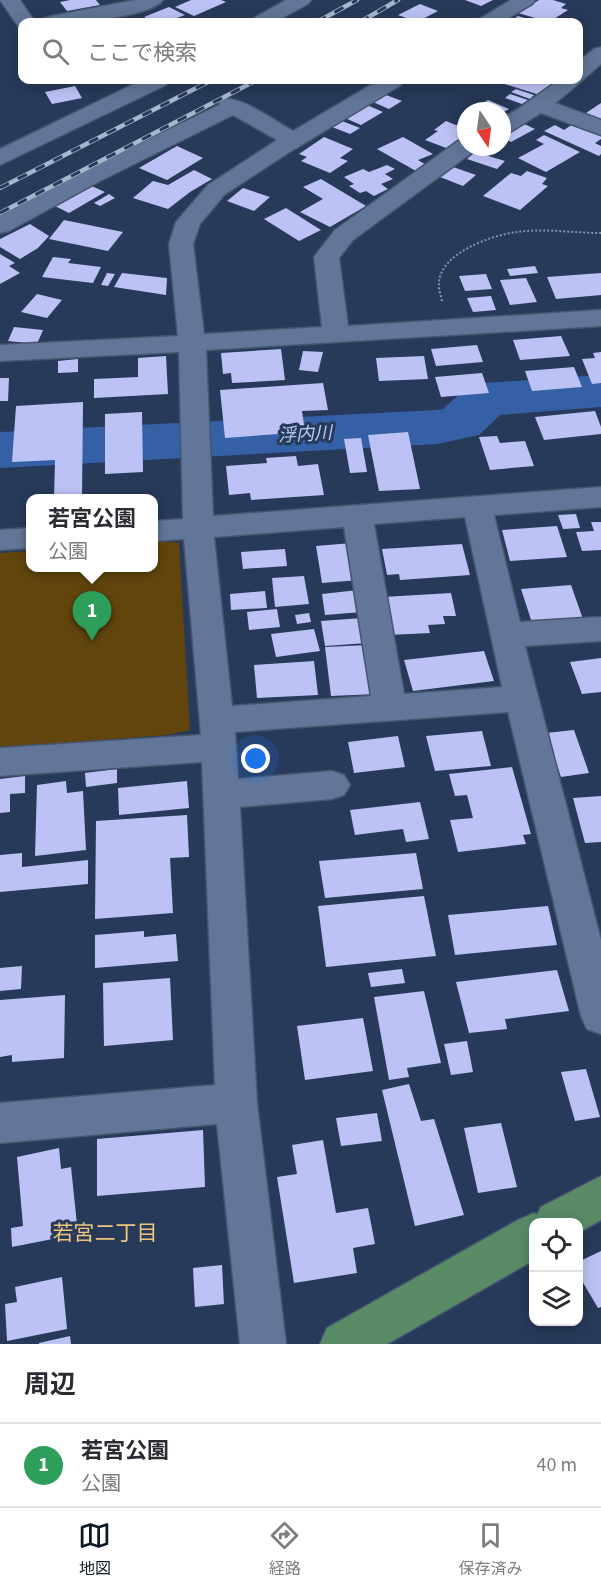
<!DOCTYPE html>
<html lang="ja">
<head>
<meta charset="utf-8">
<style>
	body { margin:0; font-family:"Source Sans 3","Noto Sans JP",sans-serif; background:#f2f2f3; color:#2b2b33 }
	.controls { position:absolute; right:18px; bottom:18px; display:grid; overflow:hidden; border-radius:12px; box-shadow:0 3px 15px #0003 }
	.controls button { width:54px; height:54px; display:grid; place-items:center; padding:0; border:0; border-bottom:2px solid #e1e1e2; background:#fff; color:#2b2b33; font:30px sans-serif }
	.compass { position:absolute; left:457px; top:102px; width:54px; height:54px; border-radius:50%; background:#fff; box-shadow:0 3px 15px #0003; rotate:167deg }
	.you { position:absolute; left:256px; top:759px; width:21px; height:21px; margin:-15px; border:4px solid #fff; border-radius:50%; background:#1a73e8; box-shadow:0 0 0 9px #1a73e833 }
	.badge { display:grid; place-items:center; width:39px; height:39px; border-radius:50%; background:#111827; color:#fff; font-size:20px; font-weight:700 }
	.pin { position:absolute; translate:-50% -50px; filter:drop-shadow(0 2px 3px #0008) }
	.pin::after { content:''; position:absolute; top:32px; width:21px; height:18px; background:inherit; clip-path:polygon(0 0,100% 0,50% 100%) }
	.popup { position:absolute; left:26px; top:494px; width:132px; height:78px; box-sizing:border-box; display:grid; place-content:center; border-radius:12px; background:#fff; filter:drop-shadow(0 2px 4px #0005); font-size:20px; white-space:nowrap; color:#7c7c81 }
	.popup b { font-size:22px; color:#2b2b33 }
	.popup::after { content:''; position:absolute; left:50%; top:100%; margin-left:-12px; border:12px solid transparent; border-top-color:#fff }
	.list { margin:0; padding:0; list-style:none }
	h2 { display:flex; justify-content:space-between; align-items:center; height:78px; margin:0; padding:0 24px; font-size:26px }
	h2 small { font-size:20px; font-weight:400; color:#7c7c81 }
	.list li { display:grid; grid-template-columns:39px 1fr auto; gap:18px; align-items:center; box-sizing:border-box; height:84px; padding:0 24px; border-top:2px solid #e1e1e2 }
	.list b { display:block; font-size:22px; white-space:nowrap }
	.list p { margin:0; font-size:20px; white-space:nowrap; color:#7c7c81 }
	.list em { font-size:20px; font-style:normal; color:#7c7c81 }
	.icon { flex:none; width:33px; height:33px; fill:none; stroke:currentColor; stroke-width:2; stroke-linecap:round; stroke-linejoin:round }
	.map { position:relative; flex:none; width:601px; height:1344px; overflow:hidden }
	.search { position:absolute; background:#fff; box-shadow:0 3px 15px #0003; left:18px; right:18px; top:18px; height:66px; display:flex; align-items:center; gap:15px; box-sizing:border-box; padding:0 21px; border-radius:12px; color:#7c7c81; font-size:22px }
	.sheet { height:162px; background:#fff }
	nav { display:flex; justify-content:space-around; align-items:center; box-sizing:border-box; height:84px; border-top:2px solid #e1e1e2; background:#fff; font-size:16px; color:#7c7c81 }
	nav a { display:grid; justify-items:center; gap:3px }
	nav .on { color:#111827 }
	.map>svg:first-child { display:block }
	.green { fill:#61450d }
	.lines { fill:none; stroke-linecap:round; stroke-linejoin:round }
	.river { fill:#3660a6; fill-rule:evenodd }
	.building { fill:#bdc2f6 }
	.minor-casing { stroke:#45556f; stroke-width:3 }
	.major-casing { stroke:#45556f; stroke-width:3 }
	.path { stroke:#8594ad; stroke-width:2; stroke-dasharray:2 2; stroke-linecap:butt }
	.minor { fill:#617698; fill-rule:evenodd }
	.major { fill:#598c66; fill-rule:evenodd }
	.rail-casing { stroke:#a8b6cd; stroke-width:4.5 }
	.rail { stroke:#273a59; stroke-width:3; stroke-dasharray:10; stroke-linecap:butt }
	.labels { text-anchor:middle; stroke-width:6; stroke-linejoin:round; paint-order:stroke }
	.water-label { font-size:18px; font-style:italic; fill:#b8d0f7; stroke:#273a59 }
	.near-neighbourhood-label { font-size:21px; fill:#eec57e; stroke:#273a59 }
</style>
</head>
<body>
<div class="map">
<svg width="601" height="1344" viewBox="0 0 601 1344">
	<rect width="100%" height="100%" fill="#273a59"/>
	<!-- green -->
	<path class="green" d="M163,541L179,543L190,730L167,735L0,748V553L30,551L31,568H154V542Z"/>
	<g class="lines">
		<!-- river -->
		<path class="river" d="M601,375V407L500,415L479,435L437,444L0,468V432L437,410L443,409L466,388L485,383Z"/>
	</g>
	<!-- building -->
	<path class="building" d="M70,0H96L100,5L67,11L60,2Z
		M191,0H221L226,2L194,16L175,7Z
		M465,0H493L481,6Z
		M539,0H553L566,4L561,8L568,10L549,22L518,13Z
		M420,4L438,11L417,22L398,15Z
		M169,7L185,15L166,22H141L149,19L144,17Z
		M518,16L537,22H509Z
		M501,80H559L540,95L498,82Z
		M75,86L82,98L52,104L45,92Z
		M516,89L534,95L530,99L511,92Z
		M510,94L528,100L522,104L505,98Z
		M386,95L402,101L389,109L373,102Z
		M488,100L509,109L502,113V111H469Z
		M601,103V119L586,113Z
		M367,105L383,112L361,125L345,118Z
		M342,121L360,128L350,134L332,127Z
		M446,121L466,129V137L449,149L425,140L438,131L434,130Z
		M522,123L535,129L511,142L502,137V133Z
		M573,124L601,136V139L595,143L601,146V154L599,156L544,131L555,125L564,130Z
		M544,135L580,152L546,172L518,158L544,144L536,140Z
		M324,137L353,149L340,158L348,161L330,173L301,161L307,157L299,154Z
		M403,137L433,154L418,160L428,166L416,171L377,149Z
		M177,146L203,158L167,180L139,168Z
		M475,152L505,161L497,169L467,159Z
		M387,165L395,169L385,174L393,179L381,184L388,189L374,196L366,191L360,193L349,186L354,184L344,177L363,169L369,172Z
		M453,167L476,175L463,186L440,177Z
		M194,170L212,179L190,192L168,209L133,198L153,181L168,185Z
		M527,171L547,178L542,184L548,186L520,210L483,196L511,173L521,176Z
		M321,179L366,206L330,227L300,212L323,199L303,187Z
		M87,184L105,192L69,213L51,204Z
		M243,188L270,197L254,211L227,201Z
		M109,194L115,198L100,206L94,203Z
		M286,208L321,230L299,241L264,219Z
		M64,220L123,232L108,251L49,239Z
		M30,224L49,236L38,248L20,259L0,247V239Z
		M0,254L15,263L9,266L20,273L0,284Z
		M53,257L71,259L68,263L101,267L93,283L42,277Z
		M535,266L538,273L510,276L507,269Z
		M107,273L115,274L108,286L101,285Z
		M122,273L167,278L166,295L114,287Z
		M601,273V295L556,299L547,277Z
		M486,274L492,289L465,291L459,276Z
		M526,278L537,302L510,305L500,280Z
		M37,294L62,300L47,318L21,312Z
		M491,296L496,310L473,312L467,298Z
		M14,327L43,330L37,344L8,341Z
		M561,336L570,356L520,360L513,340Z
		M477,345L483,362L436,366L431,349Z
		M281,349L285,380L232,383L231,373L223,374L221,353Z
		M303,351L323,352L318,372L299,370Z
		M601,352V383L592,384L582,359L595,358L593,353Z
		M166,356L168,394L94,398V379L138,377V358Z
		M424,356L428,379L379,381L376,358Z
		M78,359V372L58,373V361Z
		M574,367L582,387L532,391L525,371Z
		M482,373L489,393L441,397L435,377Z
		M0,378H9L8,401H0Z
		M323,383L328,410L302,411L305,432L225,438L220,390Z
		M83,402L82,498H54L55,460L12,462L16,406Z
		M595,411L601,427V434L544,440L535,417Z
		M142,412L143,472L105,474V414Z
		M408,432L420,489L379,491L368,435Z
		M497,436L500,443L525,441L534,466L490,470L479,437Z
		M361,438L367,472L350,473L344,439Z
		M296,456L298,466L318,464L324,495L251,500L250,493L229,495L226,466L267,463L266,458Z
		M576,514L580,528L563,529L558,515Z
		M591,522H601V550L582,551L576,532L594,531Z
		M557,526L567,557L510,561L502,530Z
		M352,543L359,580L322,583L316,546Z
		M462,544L470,575L400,580L399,574L387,575L382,549Z
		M285,549L287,566L243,569L241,552Z
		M304,576L309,604L275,607L272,578Z
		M571,585L584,622L533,626L521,589Z
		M358,590L362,612L325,615L322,594Z
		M265,591L267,608L231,610L230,594Z
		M451,593L456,616H443L445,624L428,625L430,633L389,635L383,597Z
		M277,609L280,627L249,630L247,612Z
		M309,613L311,622L297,624L295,615Z
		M362,618L367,643L325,646L321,621Z
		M314,629L320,651L276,657L271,634Z
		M368,645L376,694L331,696L325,647Z
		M484,651L494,681L413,691L404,660Z
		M601,658V692L582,694L570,662Z
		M314,661L318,695L257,698L254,665Z
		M574,730L589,773L561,777L546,733Z
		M482,731L491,766L435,771L426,736Z
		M398,736L405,767L354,773L348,742Z
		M512,767L531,834L523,835L526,844L458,852L450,820L473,818L467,795L455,796L449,774Z
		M117,769V783L86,787L85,773Z
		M25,776V793L10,794V812L0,813V779Z
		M66,781L67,793L83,791L86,850L35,856L37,785Z
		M187,781L189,808L119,815L118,788Z
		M601,796V842L585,843L573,798Z
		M420,802L429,839L406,842L403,829L355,835L350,810Z
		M187,815L189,857L170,858L173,913L95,919L96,821Z
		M22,853V867L88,860V884L0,892V855Z
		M416,853L423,889L325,898L319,861Z
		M424,896L436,956L326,967L318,906Z
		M548,906L557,945L455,955L448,915Z
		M144,931V937L176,934L178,961L95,968V935Z
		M22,966L21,989L0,991V968Z
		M402,969L405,983L371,987L368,973Z
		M557,970L569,1011L505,1019L507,1029L469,1033L456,982Z
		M170,978L173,1040L104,1046L103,983Z
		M424,991L441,1063L407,1068L409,1077L389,1080L374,997Z
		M65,995L64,1058L12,1062V1055L0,1057V1000Z
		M363,1018L373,1071L305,1080L297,1026Z
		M467,1041L473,1072L451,1075L444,1044Z
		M586,1069L600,1117L575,1121L561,1072Z
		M409,1084L421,1121L434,1119L464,1215L415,1226L382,1090Z
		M377,1113L382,1141L341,1146L336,1118Z
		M501,1123L517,1187L478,1193L464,1128Z
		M203,1130L205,1187L97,1196V1139Z
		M323,1140L336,1213L368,1208L375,1244L353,1248L357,1273L294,1283L277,1177L297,1174L292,1145Z
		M59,1148L61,1169L71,1167L78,1234L12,1247L11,1228L23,1226L17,1157Z
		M601,1251V1307L598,1308L578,1274V1262Z
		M222,1265L224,1304L195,1307L193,1268Z
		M62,1277L67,1329L7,1341L5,1304L17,1302L15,1287Z
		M70,1336L71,1344H39V1343Z"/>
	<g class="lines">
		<!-- minor casing -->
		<g class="minor-casing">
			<path id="minor" d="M0,0H20L35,22H22V27L18,26Z
				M135,0H163C150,18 64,25 42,22L45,18L52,16Z
				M286,0H311L308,4L275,22H251L254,18Z
				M511,0H535L532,4L502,22H478L481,18Z
				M601,47V64C585,78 573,89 555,103L601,120V135L541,113L510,132L502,134V118L518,109L559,80H578V62L594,49Z
				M142,80H169L166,85L0,165V149Z
				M379,80H404L401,85L288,153L224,195L200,224L193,244L204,334L322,327L314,257L335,230L458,141L466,139V147H477L474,151L353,240L339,258L348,326L601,310V326L206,350L213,516L601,487V507L494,515L520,622L601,617V641L525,646L601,940V1034L587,1029L581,1016L508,712L235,732L238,779L332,771L344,775L350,785L344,795L332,799L240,807L257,1103L286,1344H240L217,1124L0,1143V1103L215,1085L202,762L0,776V748L201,735L184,539L154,541V521L183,519L179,352L0,361V345L178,336L169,244L176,222L208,185L277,140L233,115L98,182L9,231L0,233V216L82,172L219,105L221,99C240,95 275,121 293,131ZM465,517L502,687L404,694L374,524ZM344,527L371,696L232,706L214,537Z
				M31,528V548L0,550V530Z"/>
		</g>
		<!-- major casing -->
		<g class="major-casing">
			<path id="major" d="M601,1176V1220L578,1233V1222H534V1260L387,1344H320L327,1328L518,1220L534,1213L537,1215L541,1207Z"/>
		</g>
		<!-- path -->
		<path class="path" d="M442,301C441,295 438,289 439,283C440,253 492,235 517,232C544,228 573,233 601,233"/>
		<!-- minor -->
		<use href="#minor" class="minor"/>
		<!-- major -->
		<use href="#major" class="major"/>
		<!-- rail casing -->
		<g class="rail-casing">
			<path id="rail" d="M317,22L357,0
				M360,22L398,0
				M0,188L212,80
				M0,213L257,80"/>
		</g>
		<!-- rail -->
		<use href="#rail" class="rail"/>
	</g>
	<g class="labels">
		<!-- water labels -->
		<g class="water-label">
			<text transform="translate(305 434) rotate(-3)" y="6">浮内川</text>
		</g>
		<!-- near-neighbourhood labels -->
		<g class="near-neighbourhood-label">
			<text x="105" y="1240">若宮二丁目</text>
		</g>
	</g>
</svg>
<div class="controls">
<button><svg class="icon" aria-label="locate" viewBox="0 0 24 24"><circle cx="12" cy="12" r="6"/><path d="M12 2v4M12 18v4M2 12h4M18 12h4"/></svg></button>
<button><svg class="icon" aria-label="layers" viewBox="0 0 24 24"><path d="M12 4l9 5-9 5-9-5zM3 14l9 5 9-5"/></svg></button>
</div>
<svg class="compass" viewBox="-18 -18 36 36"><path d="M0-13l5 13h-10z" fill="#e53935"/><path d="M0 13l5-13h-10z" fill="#7c7c81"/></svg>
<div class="you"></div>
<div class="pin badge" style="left:92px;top:641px;background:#2e9e5b">1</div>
<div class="popup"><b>若宮公園</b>公園</div>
<div class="search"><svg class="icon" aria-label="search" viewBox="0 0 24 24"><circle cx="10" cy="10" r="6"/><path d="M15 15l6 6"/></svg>ここで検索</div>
</div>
<section class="sheet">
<h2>周辺<small></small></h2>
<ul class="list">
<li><span class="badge" style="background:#2e9e5b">1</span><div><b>若宮公園</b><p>公園</p></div><em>40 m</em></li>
</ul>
</section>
<nav>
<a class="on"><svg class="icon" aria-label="map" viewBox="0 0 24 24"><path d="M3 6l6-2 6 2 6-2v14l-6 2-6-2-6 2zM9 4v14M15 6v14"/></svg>地図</a>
<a><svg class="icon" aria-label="directions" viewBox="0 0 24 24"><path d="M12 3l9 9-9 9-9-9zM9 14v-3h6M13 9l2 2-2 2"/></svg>経路</a>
<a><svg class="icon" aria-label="saved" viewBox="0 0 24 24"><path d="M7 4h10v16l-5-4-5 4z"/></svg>保存済み</a>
</nav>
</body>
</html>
